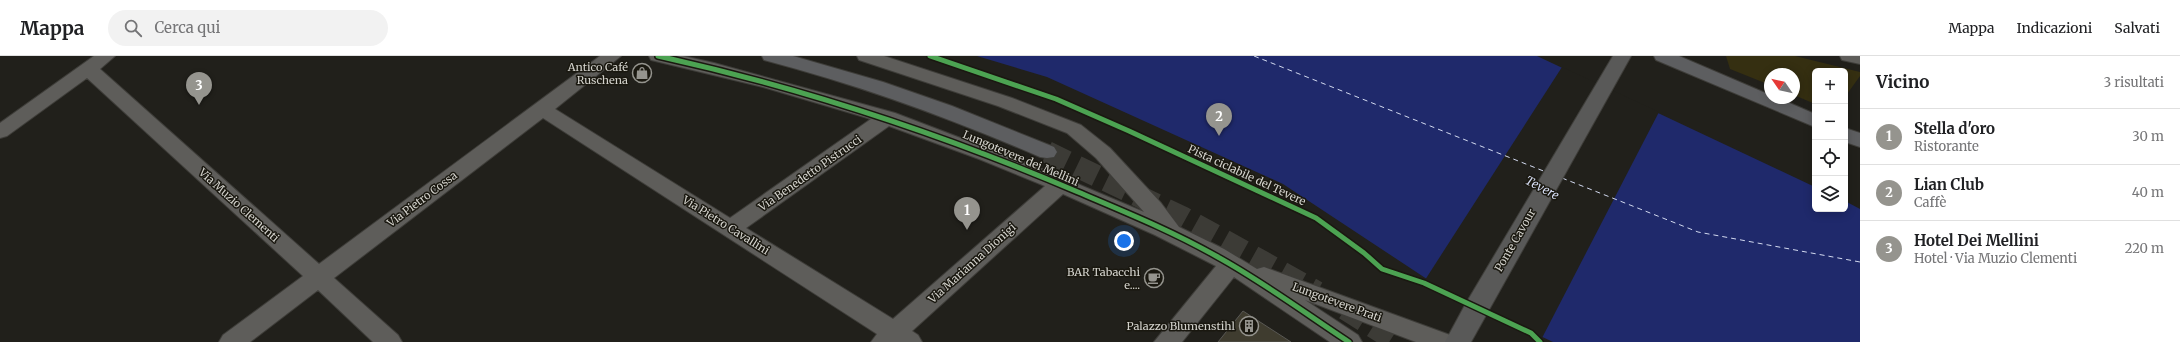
<!DOCTYPE html>
<html lang="it">
<head>
<meta charset="utf-8">
<style>
	body { margin:0; font-family:Merriweather,serif; background:#f2f2f2; color:#202124 }
	.controls { position:absolute; right:12px; top:12px; display:grid; overflow:hidden; border-radius:6px; box-shadow:0 2px 10px #0003 }
	.controls button { width:36px; height:36px; display:grid; place-items:center; padding:0; border:0; border-bottom:1px solid #e0e0e0; background:#fff; color:#202124; font:20px sans-serif }
	.compass { position:absolute; left:1764px; top:12px; width:36px; height:36px; border-radius:50%; background:#fff; box-shadow:0 2px 10px #0003; rotate:304deg }
	.you { position:absolute; left:1124px; top:185px; width:14px; height:14px; margin:-10px; border:3px solid #fff; border-radius:50%; background:#1a73e8; box-shadow:0 0 0 6px #1a73e833 }
	.badge { display:grid; place-items:center; width:26px; height:26px; border-radius:50%; background:#95948e; color:#fff; font-size:13px; font-weight:700 }
	.pin { position:absolute; translate:-50% -33px; filter:drop-shadow(0 1px 2px #0008) }
	.pin::after { content:''; position:absolute; top:21px; width:14px; height:12px; background:inherit; clip-path:polygon(0 0,100% 0,50% 100%) }
	.list { margin:0; padding:0; list-style:none }
	h2 { display:flex; justify-content:space-between; align-items:center; height:52px; margin:0; padding:0 16px; font-size:17px }
	h2 small { font-size:13px; font-weight:400; color:#757577 }
	.list li { display:grid; grid-template-columns:26px 1fr auto; gap:12px; align-items:center; box-sizing:border-box; height:56px; padding:0 16px; border-top:1px solid #e0e0e0 }
	.list b { display:block; font-size:15px; white-space:nowrap }
	.list p { margin:0; font-size:13px; white-space:nowrap; color:#757577 }
	.list em { font-size:13px; font-style:normal; color:#757577 }
	.icon { flex:none; width:22px; height:22px; fill:none; stroke:currentColor; stroke-width:2; stroke-linecap:round; stroke-linejoin:round }
	.map { position:relative; flex:none; width:1860px; height:286px; overflow:hidden }
	header { display:flex; align-items:center; gap:24px; box-sizing:border-box; height:56px; padding:0 20px; background:#fff; border-bottom:1px solid #e0e0e0 }
	header strong { font-size:19px }
	nav { display:flex; gap:22px; margin-inline-start:auto; font-size:14px }
	.search { width:280px; height:36px; background:#f2f2f2; display:flex; align-items:center; gap:10px; box-sizing:border-box; padding:0 14px; border-radius:22px; color:#757577; font-size:15px }
	main { display:flex }
	aside { flex:1; background:#fff }
	.map>svg:first-child { display:block }
	.green { fill:#352f11 }
	.water { fill:#1f296b }
	.pier { fill:#21201b }
	.lines { fill:none; stroke-linecap:round; stroke-linejoin:round }
	.ferry { stroke:#d3daf0; stroke-width:1; stroke-dasharray:5 4; stroke-linecap:butt }
	.building { fill:#3f3c2f; stroke:#595854 }
	.primary-tunnel { stroke:#3c3b36; stroke-width:22; stroke-dasharray:22 11; stroke-linecap:butt }
	.street-casing { stroke:#3e3d39; stroke-width:2 }
	.secondary-casing { stroke:#3e3d39; stroke-width:2 }
	.primary-casing { stroke:#3e3d39; stroke-width:2 }
	.street { fill:#5e5d5a; fill-rule:evenodd }
	.secondary { fill:#595958; fill-rule:evenodd }
	.primary { fill:#5d5e60; fill-rule:evenodd }
	.cycleway-casing { stroke:#1a1810; stroke-width:8 }
	.cycleway { stroke:#4ca352; stroke-width:5 }
	.labels { text-anchor:middle; stroke-width:3; stroke-linejoin:round; paint-order:stroke }
	.poi-label { font-size:11px; fill:#d3d2cc; stroke:#1a1810; text-anchor:end }
	.street-label { font-size:11px; fill:#d3d2cc; stroke:#1a1810 }
	.water-label { font-size:12px; font-style:italic; fill:#d3daf0; stroke:#1a1810 }
</style>
</head>
<body>
<header>
<strong>Mappa</strong>
<div class="search"><svg class="icon" aria-label="search" viewBox="0 0 24 24"><circle cx="10" cy="10" r="6"/><path d="M15 15l6 6"/></svg>Cerca qui</div>
<nav><a>Mappa</a><a>Indicazioni</a><a>Salvati</a></nav>
</header>
<main>
<div class="map">
<svg width="1860" height="286" viewBox="0 0 1860 286">
	<rect width="100%" height="100%" fill="#21201b"/>
	<!-- green -->
	<path class="green" d="M1726,0H1795L1860,16V20L1845,41V15H1815V48L1794,39V18H1770V29L1730,13Z"/>
	<!-- water -->
	<path class="water" d="M977,0H1537L1815,131V153H1845V145L1860,153V286H1553L1442,233L1283,128L1047,21Z"/>
	<!-- pier -->
	<path class="pier" d="M1562,11L1659,56L1542,282L1441,234L1425,224Z"/>
	<g class="lines">
		<!-- ferry -->
		<path class="ferry" d="M1254,0L1546,116
			M1562,122L1698,176L1860,206"/>
	</g>
	<!-- building -->
	<path class="building" d="M1243,255L1291,286H1218Z"/>
	<g class="lines">
		<!-- primary-tunnel -->
		<path class="primary-tunnel" d="M1047,96L1184,162L1317,236
			M1345,253L1397,286"/>
		<!-- street casing -->
		<g class="street-casing">
			<path id="street" d="M94,0H115L100,13L319,208L600,0H621L555,53L730,162L871,63L763,31L651,4L649,0H683L714,7L895,57L1047,115L1144,156L1096,102L1067,77L998,50L859,4L857,0H884L1012,42L1081,69L1110,92L1161,147L1179,171L1224,193L1257,213L1264,211L1272,214L1450,279L1454,286H1416L1305,244L1358,279L1362,286H1330L1234,221L1182,286H1154L1216,210L1155,179L1063,138L912,275L918,279L922,286H871L877,278L543,62L334,222L398,279L402,286H373L318,234L250,286H219L223,279L303,220L87,22L7,80L0,82V67ZM889,70L979,103L1045,130L893,263L746,172Z
				M1840,0H1860V8L1842,4Z"/>
		</g>
		<!-- secondary casing -->
		<g class="secondary-casing">
			<path id="secondary" d="M1613,0H1631L1471,286H1445L1465,249Z"/>
		</g>
		<!-- primary casing -->
		<g class="primary-casing">
			<path id="primary" d="M762,0H793L883,26L952,50L1054,91L1057,96L1054,101L1047,102L1040,101C950,62 859,29 764,4Z
				M1654,0H1679L1770,39V42H1778L1815,58V71L1656,4Z
				M1845,72L1860,77V91L1845,86Z"/>
		</g>
		<!-- street -->
		<use href="#street" class="street"/>
		<!-- secondary -->
		<use href="#secondary" class="secondary"/>
		<!-- primary -->
		<use href="#primary" class="primary"/>
		<!-- cycleway casing -->
		<g class="cycleway-casing">
			<path id="cycleway" d="M658,0C803,32 942,78 1078,136C1125,156 1172,175 1216,200C1262,225 1305,257 1349,286
				M930,0L1056,43L1129,75L1316,162L1364,197L1382,213L1424,227L1531,277L1540,286"/>
		</g>
		<!-- cycleway -->
		<use href="#cycleway" class="cycleway"/>
	</g>
	<!-- icons -->
	<defs>
		<g id="shop-ring" transform="scale(1)"><circle r="9.5" fill="#1a1810" stroke="#95948e" stroke-width="1.5"/><path d="M-5-2.5h2.3a2.7 3.5 0 0 1 5.4 0H5L5.5 6h-11ZM-1.5-2.5h3a1.5 2.3 0 0 0-3 0Z" fill="#95948e"/></g>
		<g id="cafe-ring" transform="scale(1)"><circle r="9.5" fill="#1a1810" stroke="#95948e" stroke-width="1.5"/><path d="M-5.5-4.5H6V0H3Q3 3.5 0 3.5H-2.5Q-5.5 3.5-5.5 0ZM3-3.2v2h1.7v-2ZM-6 4.5H4V6H-6Z" fill="#95948e"/></g>
		<g id="building-ring" transform="scale(1)"><circle r="9.5" fill="#1a1810" stroke="#95948e" stroke-width="1.5"/><path d="M-4-6H4V6H1V3H-1V6H-4ZM-2.5-4.3h1.7v1.8h-1.7ZM.8-4.3h1.7v1.8H.8ZM-2.5-1h1.7V.8h-1.7ZM.8-1h1.7V.8H.8Z" fill="#95948e"/></g>
	</defs>
	<g fill-rule="evenodd">
		<use href="#shop-ring" x="642" y="17"/>
		<use href="#cafe-ring" x="1154" y="222"/>
		<use href="#building-ring" x="1249" y="270"/>
	</g>
	<g class="labels">
		<!-- poi labels -->
		<g class="poi-label">
			<text x="628" y="15">Antico Café<tspan x="628" dy="13">Ruschena</tspan></text>
			<text x="1140" y="220">BAR Tabacchi<tspan x="1140" dy="13">e....</tspan></text>
			<text x="1235" y="274">Palazzo Blumenstihl</text>
		</g>
		<!-- street labels -->
		<g class="street-label">
			<text transform="translate(1021 102) rotate(23)" y="4">Lungotevere dei Mellini</text>
			<text transform="translate(810 117) rotate(-35)" y="4">Via Benedetto Pistrucci</text>
			<text transform="translate(1247 119) rotate(25)" y="4">Pista ciclabile del Tevere</text>
			<text transform="translate(422 143) rotate(-37)" y="4">Via Pietro Cossa</text>
			<text transform="translate(239 149) rotate(42)" y="4">Via Muzio Clementi</text>
			<text transform="translate(726 169) rotate(32)" y="4">Via Pietro Cavallini</text>
			<text transform="translate(1515 184) rotate(-60)" y="4">Ponte Cavour</text>
			<text transform="translate(972 207) rotate(-42)" y="4">Via Marianna Dionigi</text>
			<text transform="translate(1337 246) rotate(20)" y="4">Lungotevere Prati</text>
		</g>
		<!-- water labels -->
		<g class="water-label">
			<text transform="translate(1542 132) rotate(28)" y="4">Tevere</text>
		</g>
	</g>
</svg>
<div class="controls">
<button>+</button>
<button>−</button>
<button><svg class="icon" aria-label="locate" viewBox="0 0 24 24"><circle cx="12" cy="12" r="6"/><path d="M12 2v4M12 18v4M2 12h4M18 12h4"/></svg></button>
<button><svg class="icon" aria-label="layers" viewBox="0 0 24 24"><path d="M12 4l9 5-9 5-9-5zM3 14l9 5 9-5"/></svg></button>
</div>
<svg class="compass" viewBox="-18 -18 36 36"><path d="M0-13l5 13h-10z" fill="#e53935"/><path d="M0 13l5-13h-10z" fill="#757577"/></svg>
<div class="you"></div>
<div class="pin badge" style="left:967px;top:174px">1</div>
<div class="pin badge" style="left:1219px;top:80px">2</div>
<div class="pin badge" style="left:199px;top:49px">3</div>
</div>
<aside>
<h2>Vicino<small>3 risultati</small></h2>
<ul class="list">
<li><span class="badge">1</span><div><b>Stella d'oro</b><p>Ristorante</p></div><em>30 m</em></li>
<li><span class="badge">2</span><div><b>Lian Club</b><p>Caffè</p></div><em>40 m</em></li>
<li><span class="badge">3</span><div><b>Hotel Dei Mellini</b><p>Hotel · Via Muzio Clementi</p></div><em>220 m</em></li>
</ul>
</aside>
</main>
</body>
</html>
